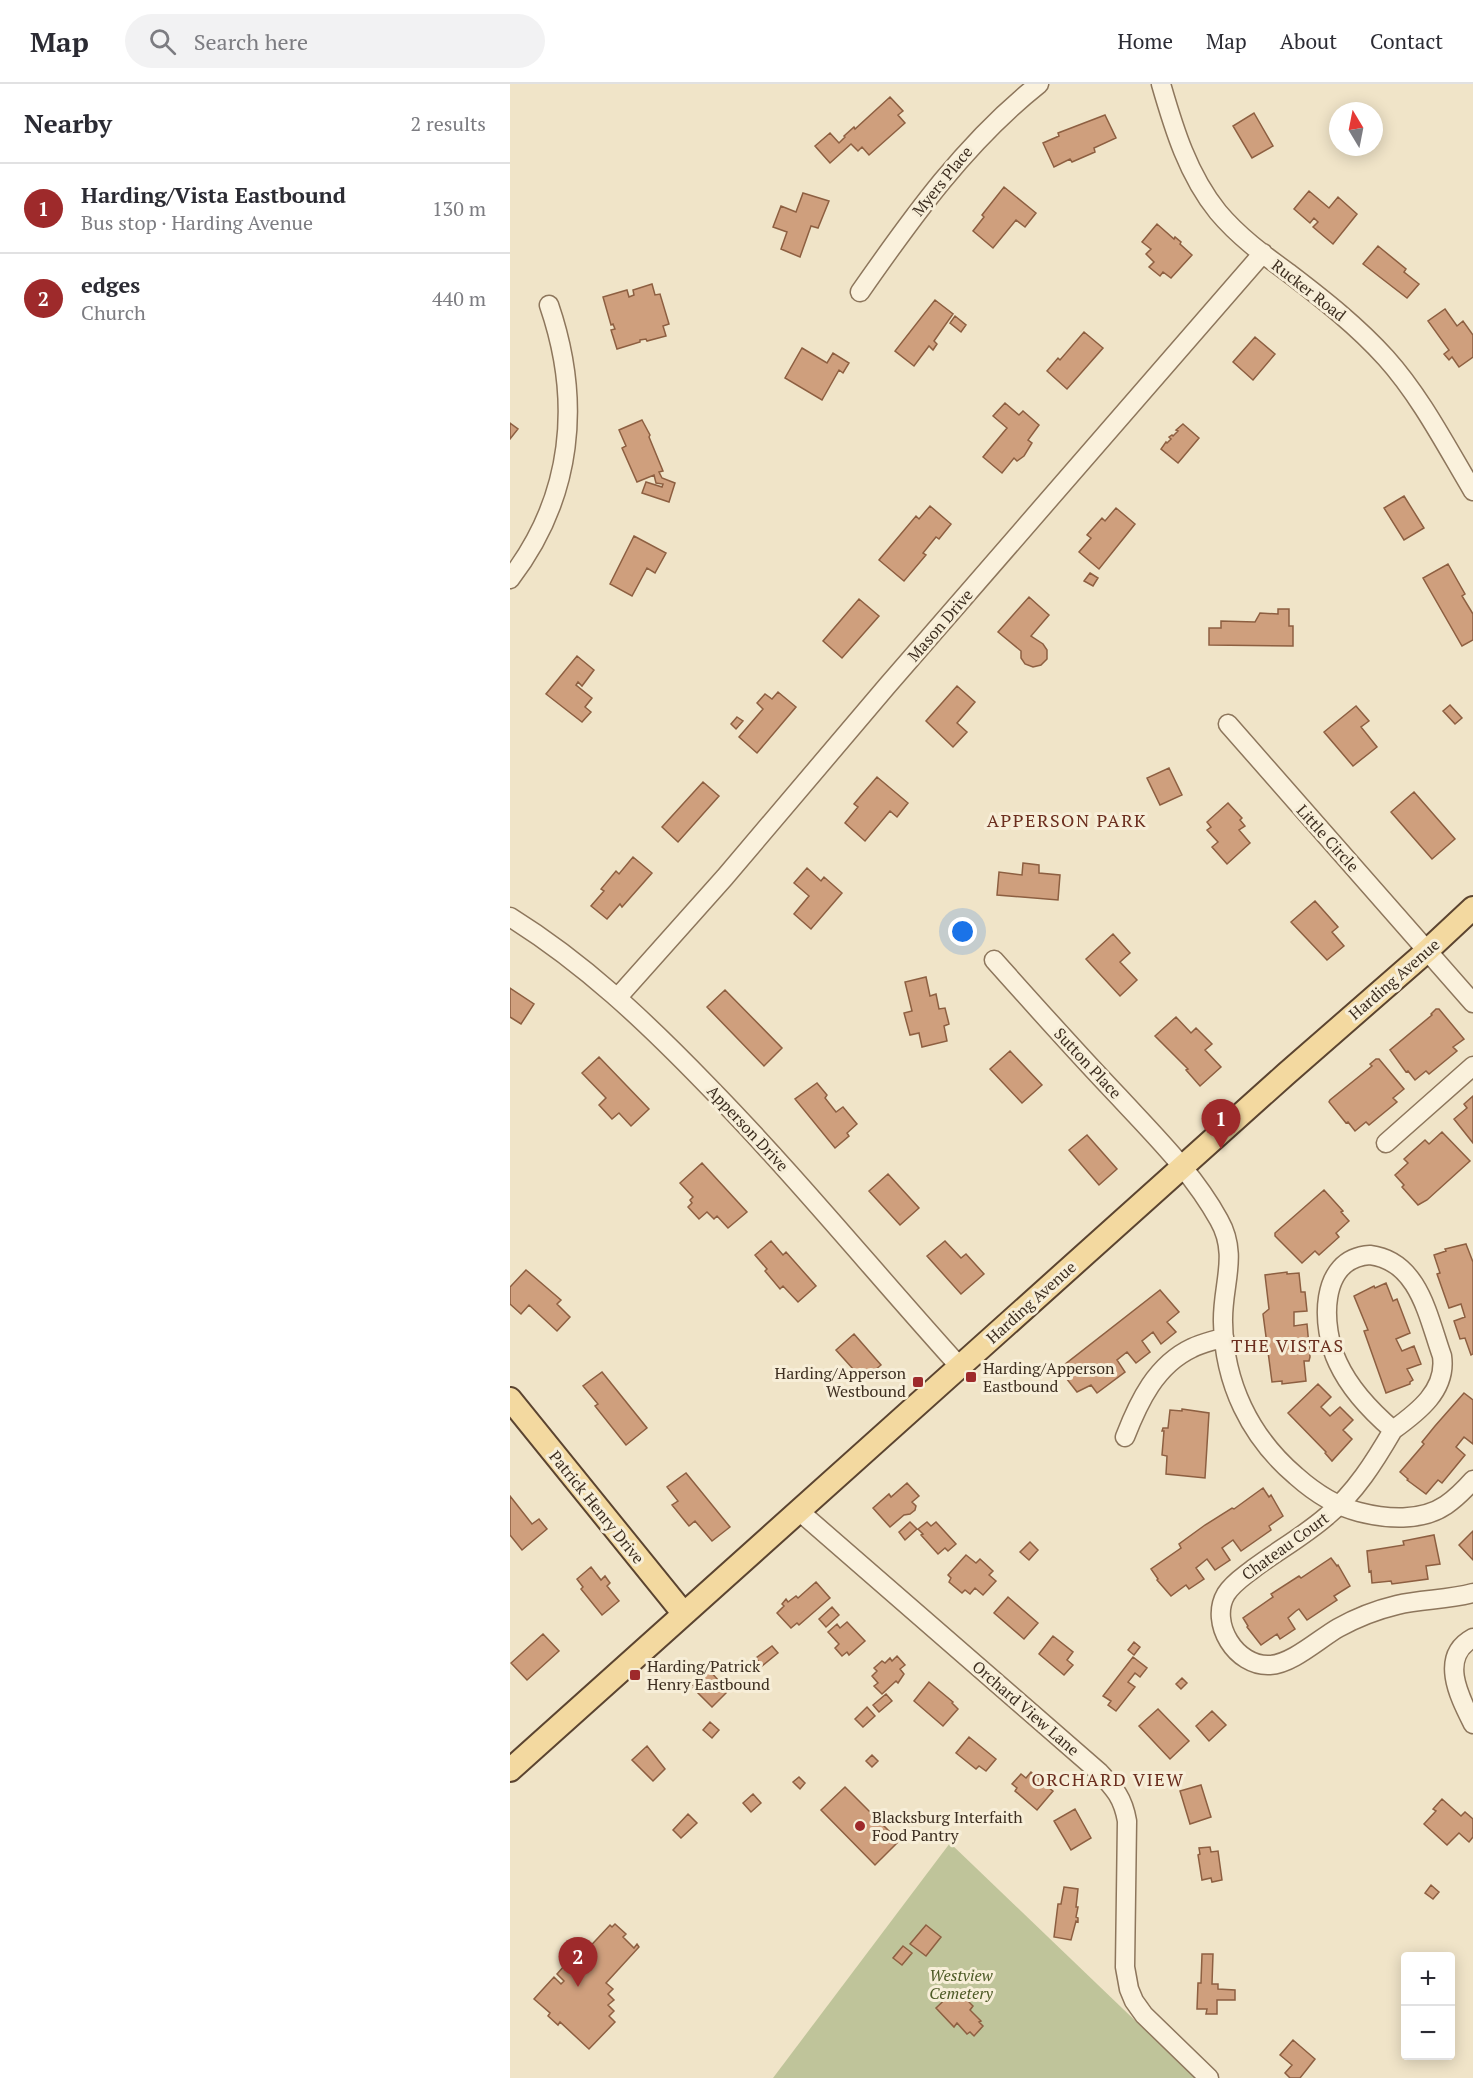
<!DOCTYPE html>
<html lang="en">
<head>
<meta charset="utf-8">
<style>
	body { margin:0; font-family:"PT Serif",serif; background:#f2f2f3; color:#2b2b33 }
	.controls { position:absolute; right:18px; bottom:18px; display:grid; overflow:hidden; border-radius:6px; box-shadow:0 3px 15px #0003 }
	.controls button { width:54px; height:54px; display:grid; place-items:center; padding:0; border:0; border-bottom:2px solid #e1e1e2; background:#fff; color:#2b2b33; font:30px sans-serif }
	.compass { position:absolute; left:819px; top:18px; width:54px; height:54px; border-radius:50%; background:#fff; box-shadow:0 3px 15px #0003; rotate:350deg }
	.you { position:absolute; left:453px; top:848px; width:21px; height:21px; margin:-15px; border:4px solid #fff; border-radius:50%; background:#1a73e8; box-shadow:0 0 0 9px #1a73e833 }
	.badge { display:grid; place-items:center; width:39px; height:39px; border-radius:50%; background:#9e2a2b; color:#fff; font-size:20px; font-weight:700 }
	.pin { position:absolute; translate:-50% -50px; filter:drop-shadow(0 2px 3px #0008) }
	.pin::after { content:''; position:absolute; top:32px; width:21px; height:18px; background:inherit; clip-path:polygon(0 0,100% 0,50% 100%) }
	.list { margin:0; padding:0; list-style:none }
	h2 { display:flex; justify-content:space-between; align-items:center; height:78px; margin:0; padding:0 24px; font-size:26px }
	h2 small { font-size:20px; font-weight:400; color:#7c7c81 }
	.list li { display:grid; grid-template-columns:39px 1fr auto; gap:18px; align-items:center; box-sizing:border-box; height:90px; padding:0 24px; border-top:2px solid #e1e1e2 }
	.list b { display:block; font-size:22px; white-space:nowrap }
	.list p { margin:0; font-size:20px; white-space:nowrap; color:#7c7c81 }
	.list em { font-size:20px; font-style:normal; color:#7c7c81 }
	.icon { flex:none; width:33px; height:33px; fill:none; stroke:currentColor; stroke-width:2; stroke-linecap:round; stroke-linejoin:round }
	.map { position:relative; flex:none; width:963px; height:1994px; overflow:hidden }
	header { display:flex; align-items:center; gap:36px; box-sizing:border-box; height:84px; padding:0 30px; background:#fff; border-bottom:2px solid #e1e1e2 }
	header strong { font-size:28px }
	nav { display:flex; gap:33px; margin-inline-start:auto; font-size:21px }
	.search { width:420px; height:54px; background:#f2f2f3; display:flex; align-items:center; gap:15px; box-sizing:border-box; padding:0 21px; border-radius:33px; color:#7c7c81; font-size:22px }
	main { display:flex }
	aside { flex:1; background:#fff }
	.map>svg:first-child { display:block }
	.cemetery { fill:#bfc49a }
	.building { fill:#cf9f7d; stroke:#8d5f41; stroke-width:1.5 }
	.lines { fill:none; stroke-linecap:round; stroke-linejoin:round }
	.minor-casing { stroke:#8d765c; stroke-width:21 }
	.major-casing { stroke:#5b4430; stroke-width:26 }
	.minor { stroke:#faf1dc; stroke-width:18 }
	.major { stroke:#f3d9a0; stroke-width:22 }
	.poi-dot { fill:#9e2a2b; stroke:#f7eed8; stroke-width:2 }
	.labels { text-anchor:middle; stroke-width:6; stroke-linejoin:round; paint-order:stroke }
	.street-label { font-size:16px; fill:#3d2e20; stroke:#f7eed8 }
	.poi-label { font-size:16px; fill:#3d2e20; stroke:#f7eed8; text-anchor:start }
	.park-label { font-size:16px; font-style:italic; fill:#4d5a26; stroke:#f7eed8 }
	.neighbourhood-label { font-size:18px; letter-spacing:1.5px; fill:#6b2e1e; stroke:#f7eed8 }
</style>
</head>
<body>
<header>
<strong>Map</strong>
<div class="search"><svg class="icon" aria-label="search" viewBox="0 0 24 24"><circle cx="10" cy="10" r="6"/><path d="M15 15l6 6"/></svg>Search here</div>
<nav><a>Home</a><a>Map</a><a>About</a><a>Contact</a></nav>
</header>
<main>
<aside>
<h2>Nearby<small>2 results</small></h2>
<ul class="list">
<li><span class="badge">1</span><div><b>Harding/Vista Eastbound</b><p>Bus stop · Harding Avenue</p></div><em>130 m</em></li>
<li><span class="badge">2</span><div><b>edges</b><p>Church</p></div><em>440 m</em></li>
</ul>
</aside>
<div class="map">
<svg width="963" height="1994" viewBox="0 0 963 1994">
	<rect width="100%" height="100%" fill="#f0e4c8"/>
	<!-- cemetery -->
	<path class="cemetery" d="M440,1759L685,1994H263Z"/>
	<!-- building -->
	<path class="building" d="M380,13L393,27L388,31L395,39L359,71L352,63L348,67L341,60L320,79L305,62L320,49L329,59L335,53L334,52L344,43L345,45Z
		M744,29L763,62L742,74L723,42Z
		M595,31L606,54L584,64L585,68L562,78L560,75L544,83L533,59L549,52L548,49Z
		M494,103L526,129L515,143L506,136L483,164L463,147L474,133L472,131Z
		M799,107L819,124L828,113L847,130L823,160L803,143L808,138L804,134L800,139L784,125Z
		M293,109L319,117L308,144L301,142L290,173L271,165L277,148L263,143L271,122L286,128Z
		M647,140L664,155L665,153L671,158L670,160L682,171L661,194L653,188L650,192L639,183L644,178L636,170L641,165L632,158Z
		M868,162L896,185L894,188L909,200L897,214L853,180Z
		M142,200L145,211L150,210L159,240L153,242L156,252L137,257L136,255L130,256V258L107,265L101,246L105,245L103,240L101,241L93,213L117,206L119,213L124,211L123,206Z
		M425,216L443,230L424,257L427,260L423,266L419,262L404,282L385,267Z
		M935,225L947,242L953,237L963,251V273L949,283L942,273L939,276L934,270L939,266L918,237Z
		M445,232L456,241L451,248L440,239Z
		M574,248L593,264L557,305L537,287L548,274L550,276Z
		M745,253L765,270L743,296L723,278Z
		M292,264L317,279L323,269L339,279L333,289L329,286L312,316L275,294Z
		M495,319L509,331L513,327L529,341L518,356L522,359L514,372L507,377L504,374L492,389L473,373L497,344L483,332Z
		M132,336L140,351L139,353L153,387L149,388L152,394L165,399L159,418L132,409L136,398L152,403L153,400L146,399L144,391L127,398L112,364L116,362L109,346Z
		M0,339L8,345L0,355Z
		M673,340L689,354L668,379L651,365L656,358L657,359L661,355L659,353L662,351L663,352L668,347L666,346Z
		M894,412L914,444L894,456L874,424Z
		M420,422L441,440L429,455L426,453L413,469L416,471L394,497L369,476L406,432L409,435Z
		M606,424L625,440L589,485L569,468L581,454L577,451L592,434L595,437Z
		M124,452L156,469L145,489L137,484L122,512L100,500Z
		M938,480L955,510L952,512L963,530V556L952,562L913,494Z
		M580,489L588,494L583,502L574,497Z
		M519,513L539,531L521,552L533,560L537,566V575L531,581L523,583L515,580L511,574V567L488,548Z
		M349,515L369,532L332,574L313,557Z
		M768,525H779V542H783V562L699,561V544H711V537L745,538L750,529L768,530Z
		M67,572L84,586L72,602L68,598L66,601L82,614L75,623L81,628L72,638L36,610Z
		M447,602L465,618L447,639L457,648L443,663L416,637Z
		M268,608L286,623L247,669L229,653L253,625L247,619L255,610L262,615Z
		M940,621L952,634L945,640L933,627Z
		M846,622L859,637L851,643L867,663L843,682L814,648Z
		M227,633L233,637L226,645L221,640Z
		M659,684L672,711L650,721L637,694Z
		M367,693L398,719L387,733L380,727L355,757L335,739L348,723L344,720Z
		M193,698L209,712L168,758L152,743Z
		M904,708L945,755L922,775L881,728Z
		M718,719L732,734L730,736L735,742L729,746L740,759L717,780L702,763L708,758L697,746L701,743L697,738Z
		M123,773L142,789L112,823L110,820L97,835L81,822L94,807L91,805L106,787L109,790Z
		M513,779L529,781V789L550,791L548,816L487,811L489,788L512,791Z
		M297,784L311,797L314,793L332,809L301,845L284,830L299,812L284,799Z
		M805,817L828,843L822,848L834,862L817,876L781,838Z
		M603,850L620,869L610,878L627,896L610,912L576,875Z
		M416,893L420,912L426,910L429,925L435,924L439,940L434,942L437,957L412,963L409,949L400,951L394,929L402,927L395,898Z
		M0,904L24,920L11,940L0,933Z
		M215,906L272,964L254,982L197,923Z
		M926,925H929L954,955L943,963L947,967L919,990L916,987L905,996L898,987L896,988L880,966L922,931L921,930Z
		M666,933L681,949L686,944L702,960L695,966L711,983L690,1002L676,986L678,985L645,952Z
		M500,967L532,1001L512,1019L480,985Z
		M89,973L139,1025L121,1042L109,1029L102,1035L89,1021L96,1014L72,989Z
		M866,975H869L894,1005L883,1014L887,1018L859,1041L856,1038L845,1047L838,1038L836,1039L819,1018L820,1016L862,982L860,980Z
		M307,999L317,1011L315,1014L326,1028L333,1023L347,1040L337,1049L339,1052L325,1064L285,1015Z
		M963,1012V1059L944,1035L957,1024L954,1020Z
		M932,1048L960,1077L917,1116L908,1121L892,1103L894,1101L885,1091L898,1079L894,1075L915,1056L919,1060Z
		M577,1051L607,1085L589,1101L559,1066Z
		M192,1079L237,1128L218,1144L207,1132L204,1135L197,1128L189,1135L178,1123L182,1119L180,1116L183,1113L170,1099Z
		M378,1090L409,1124L390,1141L359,1107Z
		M814,1106L833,1127L831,1128L839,1137L826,1149L829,1153L809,1171L805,1167L792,1179L765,1152V1149Z
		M261,1157L273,1171L276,1168L306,1202L288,1218L273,1202L270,1205L255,1187L257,1185L245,1171Z
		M435,1157L451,1174L456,1170L474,1190L451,1210L417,1172Z
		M956,1160L963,1178V1270L961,1271L955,1254L950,1255L944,1237L955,1233L951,1220L939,1224L927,1190L930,1189L924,1171L936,1167L935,1165Z
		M16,1186L51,1216L47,1220L60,1233L47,1247L19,1221L11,1230L0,1220V1203Z
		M777,1188V1190L789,1189L791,1208H795L797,1227L784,1228V1242L797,1240L800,1273L799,1277H794L796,1297L772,1300V1297L762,1298L753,1230L759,1225L755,1191Z
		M876,1199L883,1217L887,1215L900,1249L886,1255L892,1267L904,1262L911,1280L897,1285L903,1296L900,1298V1300L876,1309L854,1247L858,1246L844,1212L864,1202L865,1204Z
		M650,1206L669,1228L657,1238L666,1248L651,1260L643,1248L632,1257L640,1268L626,1279L617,1268L607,1276L615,1288L587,1309L581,1301L567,1308L549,1285Z
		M344,1250L371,1281L353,1296L326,1266Z
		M92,1288L137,1344L116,1361L85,1322L88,1320L73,1302Z
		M808,1300L821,1313L811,1323L820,1332L830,1323L843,1336L833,1346L842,1355L822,1377L815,1369L816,1368L778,1329Z
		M954,1309L963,1316V1360L954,1353L946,1363L955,1371L932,1399L928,1396L916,1410L897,1396L898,1395L890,1388L914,1360L912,1358L925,1342Z
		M672,1325L699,1329L695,1394L656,1390L657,1372L652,1371L654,1347H652L653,1344H658L660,1326L672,1327Z
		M176,1389L220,1443L202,1457L185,1437L179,1442L162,1421L168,1417L157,1403Z
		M397,1399L409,1412L402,1418L406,1422L405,1426L400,1430L394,1431L380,1443L363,1424L379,1410L381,1413Z
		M753,1404L759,1413L761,1411L773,1432L759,1442L761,1446L731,1467L723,1456L712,1464L720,1476L705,1486L697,1475L686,1484L694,1495L679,1505L676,1501L661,1512L647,1496L648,1495L641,1485L671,1464L669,1460L695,1441L722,1424L724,1425Z
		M0,1412L22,1440L29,1435L37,1445L12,1466L0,1451Z
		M400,1438L407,1445L395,1456L389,1448Z
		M417,1438L421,1442L426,1438L446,1460L438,1467L435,1464L428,1470L411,1451L413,1450L408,1445Z
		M963,1447V1476L949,1461Z
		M924,1451L930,1480L916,1482L918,1495L882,1500L881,1497L862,1499L861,1487L859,1488L857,1467L894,1461L893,1457Z
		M520,1458L528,1466L519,1476L510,1468Z
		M456,1471L466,1479L470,1475L483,1487L479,1491L486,1497L473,1511L465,1504L460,1510L455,1506L452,1509L439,1498L441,1494L438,1491Z
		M821,1474L827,1482L828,1481L840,1502L824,1512L827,1516L797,1536L789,1525L786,1527L778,1534L785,1545L770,1555L767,1550L751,1561L737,1543L738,1542L733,1534L763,1513L761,1510L789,1492L791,1494Z
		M81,1483L91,1496L95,1492L100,1499L97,1502L109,1517L92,1531L71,1505L73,1503L67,1495Z
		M306,1498L320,1514L289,1541L287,1539L281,1544L267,1529L274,1522L272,1520L276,1515L278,1518L286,1512L288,1514Z
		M498,1513L528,1539L514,1555L484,1529Z
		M322,1523L329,1531L316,1543L309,1535Z
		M337,1538L355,1557L339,1571L337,1568L332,1572L325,1564L329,1560L318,1548L327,1540L330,1544Z
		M33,1550L49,1567L17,1596L1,1579Z
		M543,1552L563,1568L557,1576L563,1581L554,1591L529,1570Z
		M624,1558L630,1563L624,1571L618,1566Z
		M262,1562L268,1569L252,1582L246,1574Z
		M387,1572L395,1581L390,1585L394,1590L388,1599L386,1597L372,1610L364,1602L368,1599L362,1592L367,1587L364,1584L372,1577L375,1579L380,1574L382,1577Z
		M623,1573L637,1584L630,1593L625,1589L618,1598L625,1603L606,1627L598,1621L601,1617L593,1612Z
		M194,1584L199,1589L200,1587L218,1607L202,1623L183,1604L184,1602L180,1599Z
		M672,1594L677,1599L671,1605L666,1600Z
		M419,1598L443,1618L442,1619L448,1625L433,1642L404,1617Z
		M376,1610L382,1617L369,1628L363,1621Z
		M357,1623L365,1632L353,1643L345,1635Z
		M648,1625L679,1657L660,1675L629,1642Z
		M702,1627L716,1641L699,1657L686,1642Z
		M200,1638L209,1646L202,1654L193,1646Z
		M459,1653L486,1675L476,1687L469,1682L466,1685L446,1669Z
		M137,1662L155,1685L143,1697L122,1676Z
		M362,1671L368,1677L362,1683L356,1677Z
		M521,1688L529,1695L531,1693L537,1699L535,1701L543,1707L527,1726L505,1707L507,1704L502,1700L511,1690L516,1694Z
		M289,1693L295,1699L290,1705L283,1698Z
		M691,1701L701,1733L680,1740L670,1707Z
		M335,1703L389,1757L365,1781L311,1726Z
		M243,1710L251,1719L241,1728L233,1719Z
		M932,1715L951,1732L955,1728L963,1735V1753L959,1758L949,1749L937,1761L914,1740L926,1727L923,1725Z
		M565,1725L581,1754L561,1766L544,1737Z
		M178,1730L187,1739L171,1754L163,1746Z
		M700,1763L701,1768L708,1767L712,1796L702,1798L701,1794L692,1796L688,1771L690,1770L689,1764Z
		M921,1801L929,1808L923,1815L915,1809Z
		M554,1803L568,1805L566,1823H568L566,1833L568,1834V1838L566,1837L561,1856L544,1853L548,1820H551Z
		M105,1840L116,1850L113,1853L124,1864L127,1860L129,1863L96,1899L103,1905L98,1910L104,1916L98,1921L104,1927L99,1932L105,1938L79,1965L50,1938L48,1941L38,1932L40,1929L24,1915L44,1893L51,1900L54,1897L47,1890L54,1882L61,1889L67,1882L70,1885L79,1875L73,1870L100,1841L102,1843Z
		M416,1841L431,1853L416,1872L400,1860Z
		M393,1862L402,1869L392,1881L383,1874Z
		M692,1870H703L702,1900H708V1905L725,1906V1916H707V1930H696L697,1925H687L688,1899H691Z
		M446,1905L463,1922L460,1926L471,1937L469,1938L473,1942L464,1952L460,1948L457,1950L447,1939L444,1943L426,1924Z
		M783,1956L805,1975L790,1994H780L775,1989L782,1981L770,1971Z"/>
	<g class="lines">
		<!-- minor casing -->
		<g class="minor-casing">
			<path id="minor" d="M651,0C664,45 678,91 708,128C729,153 754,171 780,190C814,216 847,242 876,274C911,313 936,362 963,407
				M350,208C403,132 456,58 529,0
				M0,495C63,413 72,317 39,221
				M718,640L963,919
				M0,833C74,879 136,938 197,1001C285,1091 365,1189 450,1283
				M484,876C525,922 566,968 609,1013C645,1052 683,1089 709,1136C729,1171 712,1201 713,1238C714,1299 740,1353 786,1392C804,1408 825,1422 849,1428C876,1435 911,1438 936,1421C946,1414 955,1405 963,1396
				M108,913L215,793L377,602L753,169
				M876,1059L963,982
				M860,1171C909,1177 918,1233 932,1272C937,1306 908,1328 883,1346C862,1328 840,1305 828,1279C811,1244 808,1174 860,1171Z
				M883,1346C865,1377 845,1409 817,1432C794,1452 767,1467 743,1485C733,1493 723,1499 716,1510C699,1539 726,1583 760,1581C782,1580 809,1555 828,1544C846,1534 866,1526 887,1521C912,1515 938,1516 963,1509
				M615,1353C629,1317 646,1281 682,1264C692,1259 703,1257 714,1253
				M289,1427L589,1688C605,1705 613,1714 617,1737L615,1883L619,1905L624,1917L634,1931L699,1994
				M963,1554C928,1573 950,1614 963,1640"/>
		</g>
		<!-- major casing -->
		<g class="major-casing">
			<path id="major" d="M0,1315L174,1530
				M0,1686L776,990L918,866L963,824"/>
		</g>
		<!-- minor -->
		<use href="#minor" class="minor"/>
		<!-- major -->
		<use href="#major" class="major"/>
	</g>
	<!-- markers -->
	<g class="poi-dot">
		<rect x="455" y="1287" width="12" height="12" rx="3"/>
		<rect x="402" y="1292" width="12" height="12" rx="3"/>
		<rect x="119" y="1585" width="12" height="12" rx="3"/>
		<circle cx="350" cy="1742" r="6"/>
	</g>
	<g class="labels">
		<!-- street labels -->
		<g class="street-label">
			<text transform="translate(432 97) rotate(-51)" y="6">Myers Place</text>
			<text transform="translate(799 206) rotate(38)" y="6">Rucker Road</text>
			<text transform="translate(430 541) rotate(-49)" y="6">Mason Drive</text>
			<text transform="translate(818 754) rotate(48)" y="6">Little Circle</text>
			<text transform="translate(884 895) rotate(-41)" y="6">Harding Avenue</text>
			<text transform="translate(578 979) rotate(47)" y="6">Sutton Place</text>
			<text transform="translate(238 1044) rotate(47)" y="6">Apperson Drive</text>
			<text transform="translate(521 1218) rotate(-42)" y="6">Harding Avenue</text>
			<text transform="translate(87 1423) rotate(51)" y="6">Patrick Henry Drive</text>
			<text transform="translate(775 1462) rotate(-36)" y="6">Chateau Court</text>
			<text transform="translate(516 1624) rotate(41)" y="6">Orchard View Lane</text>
		</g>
		<!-- poi labels -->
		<g class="poi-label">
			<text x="473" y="1290">Harding/Apperson<tspan x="473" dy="18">Eastbound</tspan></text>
			<text x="396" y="1295" text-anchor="end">Harding/Apperson<tspan x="396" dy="18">Westbound</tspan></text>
			<text x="137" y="1588">Harding/Patrick<tspan x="137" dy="18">Henry Eastbound</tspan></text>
			<text x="362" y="1739">Blacksburg Interfaith<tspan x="362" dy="18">Food Pantry</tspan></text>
		</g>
		<!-- park labels -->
		<g class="park-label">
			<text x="451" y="1897">Westview<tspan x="451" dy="18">Cemetery</tspan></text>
		</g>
		<!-- neighbourhood labels -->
		<g class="neighbourhood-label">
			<text x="557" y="743">APPERSON PARK</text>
			<text x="778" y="1268">THE VISTAS</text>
			<text x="598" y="1702">ORCHARD VIEW</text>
		</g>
	</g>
</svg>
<div class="controls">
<button>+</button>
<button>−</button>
</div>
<svg class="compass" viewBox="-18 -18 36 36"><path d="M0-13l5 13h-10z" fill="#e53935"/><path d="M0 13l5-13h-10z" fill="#7c7c81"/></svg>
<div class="you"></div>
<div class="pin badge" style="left:711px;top:1065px">1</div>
<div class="pin badge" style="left:68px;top:1903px">2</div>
</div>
</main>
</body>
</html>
